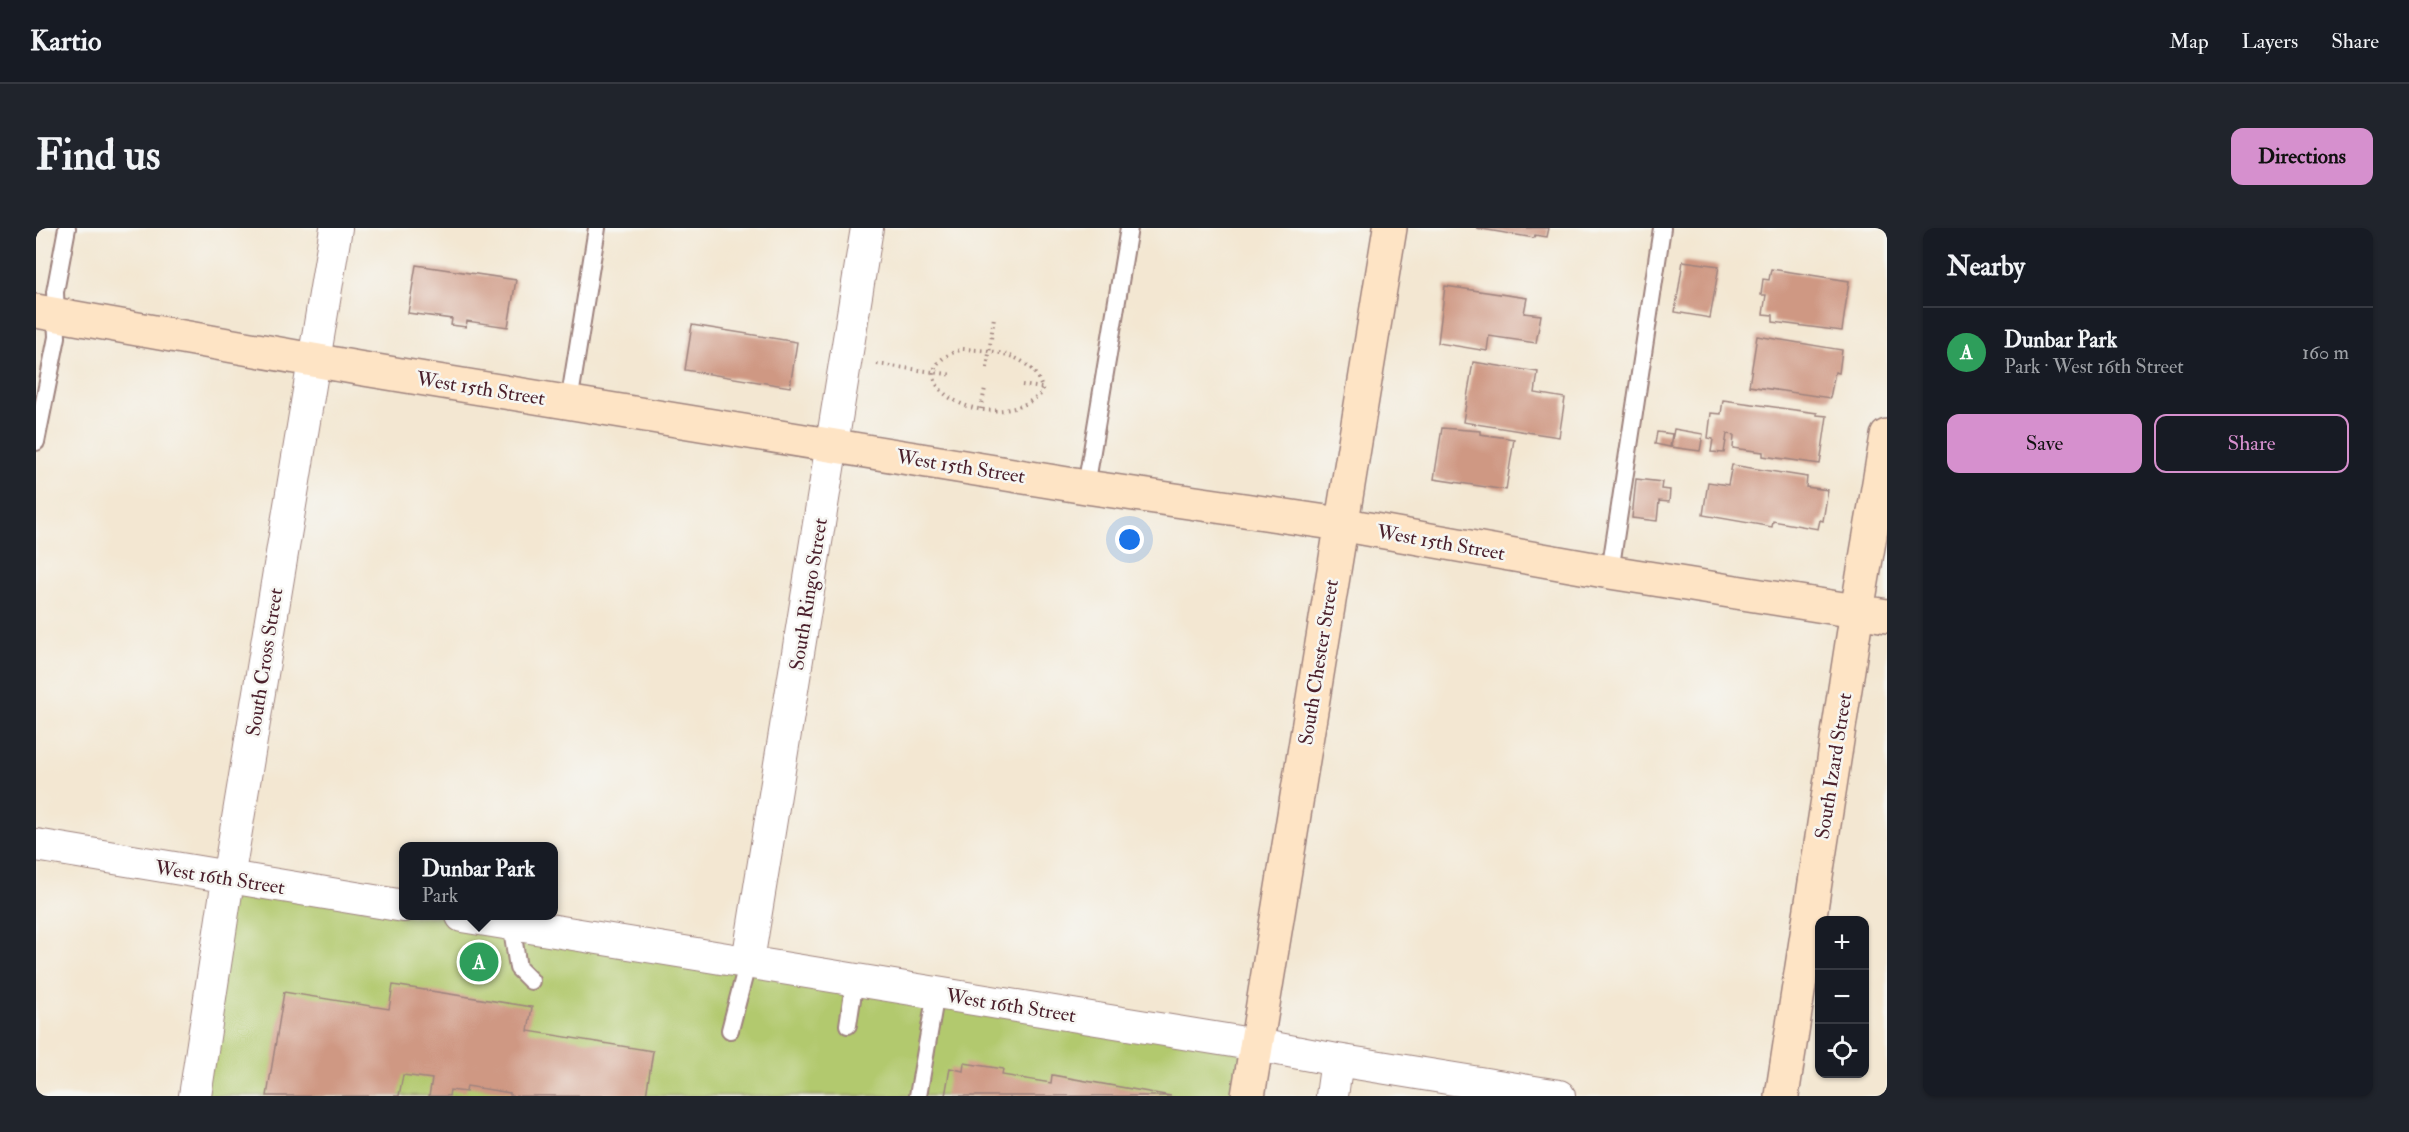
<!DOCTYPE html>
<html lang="en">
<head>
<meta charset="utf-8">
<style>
	body { margin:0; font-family:"IM FELL Double Pica",serif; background:#20242c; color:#f1f3f6 }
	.controls { position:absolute; right:18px; bottom:18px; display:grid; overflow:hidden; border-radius:12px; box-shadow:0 2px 4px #0004 }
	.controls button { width:54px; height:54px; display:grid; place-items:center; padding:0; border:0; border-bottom:2px solid #363941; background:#171b24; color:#f1f3f6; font:30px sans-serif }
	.you { position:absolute; left:1094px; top:312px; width:21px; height:21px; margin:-15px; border:4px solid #fff; border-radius:50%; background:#1a73e8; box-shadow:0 0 0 9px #1a73e833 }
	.badge { display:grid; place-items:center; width:39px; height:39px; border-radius:50%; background:#d690ce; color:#fff; font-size:20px; font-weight:700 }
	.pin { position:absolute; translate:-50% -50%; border:3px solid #fff; box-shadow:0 2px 6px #0006 }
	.popup { position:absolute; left:363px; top:614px; width:159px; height:78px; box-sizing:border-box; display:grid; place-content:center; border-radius:12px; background:#171b24; filter:drop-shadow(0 2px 4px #0005); font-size:20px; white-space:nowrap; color:#9ea1a6 }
	.popup b { font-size:22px; color:#f1f3f6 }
	.popup::after { content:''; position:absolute; left:50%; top:100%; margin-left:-12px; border:12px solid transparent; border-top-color:#171b24 }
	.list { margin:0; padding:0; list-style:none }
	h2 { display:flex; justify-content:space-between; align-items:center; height:78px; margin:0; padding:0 24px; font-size:26px }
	h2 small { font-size:20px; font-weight:400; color:#9ea1a6 }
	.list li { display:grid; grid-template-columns:39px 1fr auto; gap:18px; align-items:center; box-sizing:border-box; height:90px; padding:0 24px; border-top:2px solid #363941 }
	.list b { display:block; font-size:22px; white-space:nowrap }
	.list p { margin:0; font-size:20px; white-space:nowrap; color:#9ea1a6 }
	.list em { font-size:20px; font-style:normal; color:#9ea1a6 }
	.actions { display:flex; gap:12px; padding:18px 24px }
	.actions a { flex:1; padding:14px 0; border:2px solid #d690ce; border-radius:12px; text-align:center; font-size:21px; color:#d690ce }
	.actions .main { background:#d690ce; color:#111 }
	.icon { flex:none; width:33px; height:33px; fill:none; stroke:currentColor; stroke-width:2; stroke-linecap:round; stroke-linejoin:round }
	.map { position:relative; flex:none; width:1851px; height:868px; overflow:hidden; border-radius:12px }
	header { display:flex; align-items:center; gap:36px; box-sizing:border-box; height:84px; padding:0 30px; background:#171b24; border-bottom:2px solid #363941 }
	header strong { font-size:28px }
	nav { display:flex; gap:33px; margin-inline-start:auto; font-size:21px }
	.intro { display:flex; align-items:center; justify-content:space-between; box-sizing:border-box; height:144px; padding:0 36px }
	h1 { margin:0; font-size:42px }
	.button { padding:15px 27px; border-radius:12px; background:#d690ce; color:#111; font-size:21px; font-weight:700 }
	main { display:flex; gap:36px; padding:0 36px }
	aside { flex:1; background:#171b24; border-radius:12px; box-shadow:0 2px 4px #0004 }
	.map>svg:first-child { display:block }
	.green { fill:#b2c96e; stroke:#7e744c; stroke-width:1.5 }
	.building { fill:#cf9883 }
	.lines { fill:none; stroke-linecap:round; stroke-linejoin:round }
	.lane-casing { stroke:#9e837e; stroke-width:20 }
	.street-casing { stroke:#9e837e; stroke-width:34 }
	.secondary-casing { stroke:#9e837e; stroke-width:36 }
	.path { stroke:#9e837e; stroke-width:4; stroke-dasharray:1.5 4.5; stroke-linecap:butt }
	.lane { stroke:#fff; stroke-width:16 }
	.street { stroke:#fff; stroke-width:32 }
	.secondary { stroke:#fee4c5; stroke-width:33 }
	.labels { text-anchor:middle; stroke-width:5; stroke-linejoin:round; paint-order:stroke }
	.street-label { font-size:20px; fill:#4a1f2b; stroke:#f6f6f2 }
</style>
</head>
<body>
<header>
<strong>Kartio</strong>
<nav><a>Map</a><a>Layers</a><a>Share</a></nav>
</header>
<div class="intro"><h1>Find us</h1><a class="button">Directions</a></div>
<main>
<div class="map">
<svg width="1851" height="868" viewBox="0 0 1851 868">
	<rect width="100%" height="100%" fill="#f6f6f2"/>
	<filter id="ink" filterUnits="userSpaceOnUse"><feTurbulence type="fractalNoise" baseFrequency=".0167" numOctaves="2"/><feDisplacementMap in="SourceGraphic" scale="12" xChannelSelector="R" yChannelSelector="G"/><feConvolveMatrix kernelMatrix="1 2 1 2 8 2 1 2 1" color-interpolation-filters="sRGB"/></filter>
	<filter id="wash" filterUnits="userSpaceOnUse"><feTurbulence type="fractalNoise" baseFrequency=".008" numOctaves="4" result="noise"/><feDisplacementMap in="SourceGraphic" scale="24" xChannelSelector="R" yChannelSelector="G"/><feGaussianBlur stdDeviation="1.35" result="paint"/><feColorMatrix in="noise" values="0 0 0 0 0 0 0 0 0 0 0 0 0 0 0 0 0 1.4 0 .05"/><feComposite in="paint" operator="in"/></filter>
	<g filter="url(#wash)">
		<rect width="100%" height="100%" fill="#f3e7d2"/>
		<!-- green -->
		<path class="green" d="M192,651L368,688H420L1221,817L1213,868H158Z"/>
		<g id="blocks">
			<!-- building -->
			<path class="building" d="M1440,0H1513L1511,9L1499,7L1498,10Z
				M1647,33L1683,38L1674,90L1639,84Z
				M380,37L480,52L472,99L431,93L430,99L415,97L416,91L372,85Z
				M1735,41L1813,53L1806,103L1737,94V87L1727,86L1730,67H1725L1727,51L1733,52Z
				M1409,58L1491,70L1488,85L1505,87L1500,115L1453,108L1451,123L1402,115Z
				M656,97L761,114L754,159L649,142Z
				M1721,108L1806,122L1803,145L1799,144L1794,170L1713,158Z
				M1437,134L1502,144L1499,165L1529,170L1523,209L1427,194Z
				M1687,172L1781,185V187L1791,188L1784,236L1727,228V224L1697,220L1698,207L1691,206L1688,225L1675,224L1677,211L1672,210L1675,185L1685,186Z
				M1406,200L1444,203V206L1478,211L1470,262L1398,251Z
				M1638,201L1667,206L1664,223L1635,219Z
				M1621,204L1636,206L1634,219L1619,216Z
				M1696,237L1771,249L1770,259L1792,262L1787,293L1784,292L1782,301L1737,293L1736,299L1667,287L1672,254L1692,257Z
				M1600,251L1626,254L1625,261L1634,262L1633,274L1623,273L1621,293L1596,290Z
				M357,757L496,779L492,803L617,823L610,868H474V865L431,858L430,864L414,862L413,868H393L396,851L367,847L363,868H231L248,764L353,781Z
				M928,835L967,841L966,847L1015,855L1016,847L1135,868H909L914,840L927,843Z"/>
		</g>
	</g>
	<g filter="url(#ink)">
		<use href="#blocks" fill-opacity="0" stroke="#9e837e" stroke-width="1.5"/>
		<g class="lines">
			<!-- lane casing -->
			<g class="lane-casing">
				<path id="lane" d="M533,175L561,0
					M0,214L21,109L19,64L31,0
					M1050,259L1093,0
					M1574,344L1626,0
					M475,695L482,740L495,753
					M812,797L819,751
					M694,802L712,733
					M882,868L900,765"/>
			</g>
			<!-- street casing -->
			<g class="street-casing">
				<path id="street" d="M0,617L368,678
					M426,688L1221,817L1301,832L1523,868
					M712,733L831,0
					M159,868L192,651L300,0
					M1296,868L1301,832"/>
			</g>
			<!-- secondary casing -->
			<g class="secondary-casing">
				<path id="secondary" d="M0,83L322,140L1050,259L1304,296L1574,344L1851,388
					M1212,868L1354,0
					M1746,868L1821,383L1851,208"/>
			</g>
			<!-- path -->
			<path class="path" d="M927,121C960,123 998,125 1007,164C951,216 847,145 927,121Z
				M841,136L918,147
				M951,140L958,89
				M986,157L1006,160
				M945,181L949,160"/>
			<!-- lane -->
			<use href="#lane" class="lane"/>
			<!-- street -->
			<use href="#street" class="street"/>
			<!-- secondary -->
			<use href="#secondary" class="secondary"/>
		</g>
	</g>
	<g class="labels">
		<!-- street labels -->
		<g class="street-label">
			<text transform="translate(445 160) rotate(9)" y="7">West 15th Street</text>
			<text transform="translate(925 238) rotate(9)" y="7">West 15th Street</text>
			<text transform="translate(1405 314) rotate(10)" y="7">West 15th Street</text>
			<text transform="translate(772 366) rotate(-81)" y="7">South Ringo Street</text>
			<text transform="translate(228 434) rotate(-81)" y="7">South Cross Street</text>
			<text transform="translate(1282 434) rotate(-81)" y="7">South Chester Street</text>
			<text transform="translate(1797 538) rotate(-81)" y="7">South Izard Street</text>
			<text transform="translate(184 649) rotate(9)" y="7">West 16th Street</text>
			<text transform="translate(975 777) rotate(9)" y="7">West 16th Street</text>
		</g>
	</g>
</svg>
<div class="controls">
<button>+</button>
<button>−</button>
<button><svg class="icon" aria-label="locate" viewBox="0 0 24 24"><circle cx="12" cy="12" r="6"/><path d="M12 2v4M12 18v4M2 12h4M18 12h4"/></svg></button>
</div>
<div class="you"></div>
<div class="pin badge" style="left:443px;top:734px;background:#2e9e5b">A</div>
<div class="popup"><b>Dunbar Park</b>Park</div>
</div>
<aside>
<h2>Nearby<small></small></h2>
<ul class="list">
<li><span class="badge" style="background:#2e9e5b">A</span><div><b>Dunbar Park</b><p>Park · West 16th Street</p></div><em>160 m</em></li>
</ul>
<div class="actions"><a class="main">Save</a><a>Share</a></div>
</aside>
</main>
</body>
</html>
